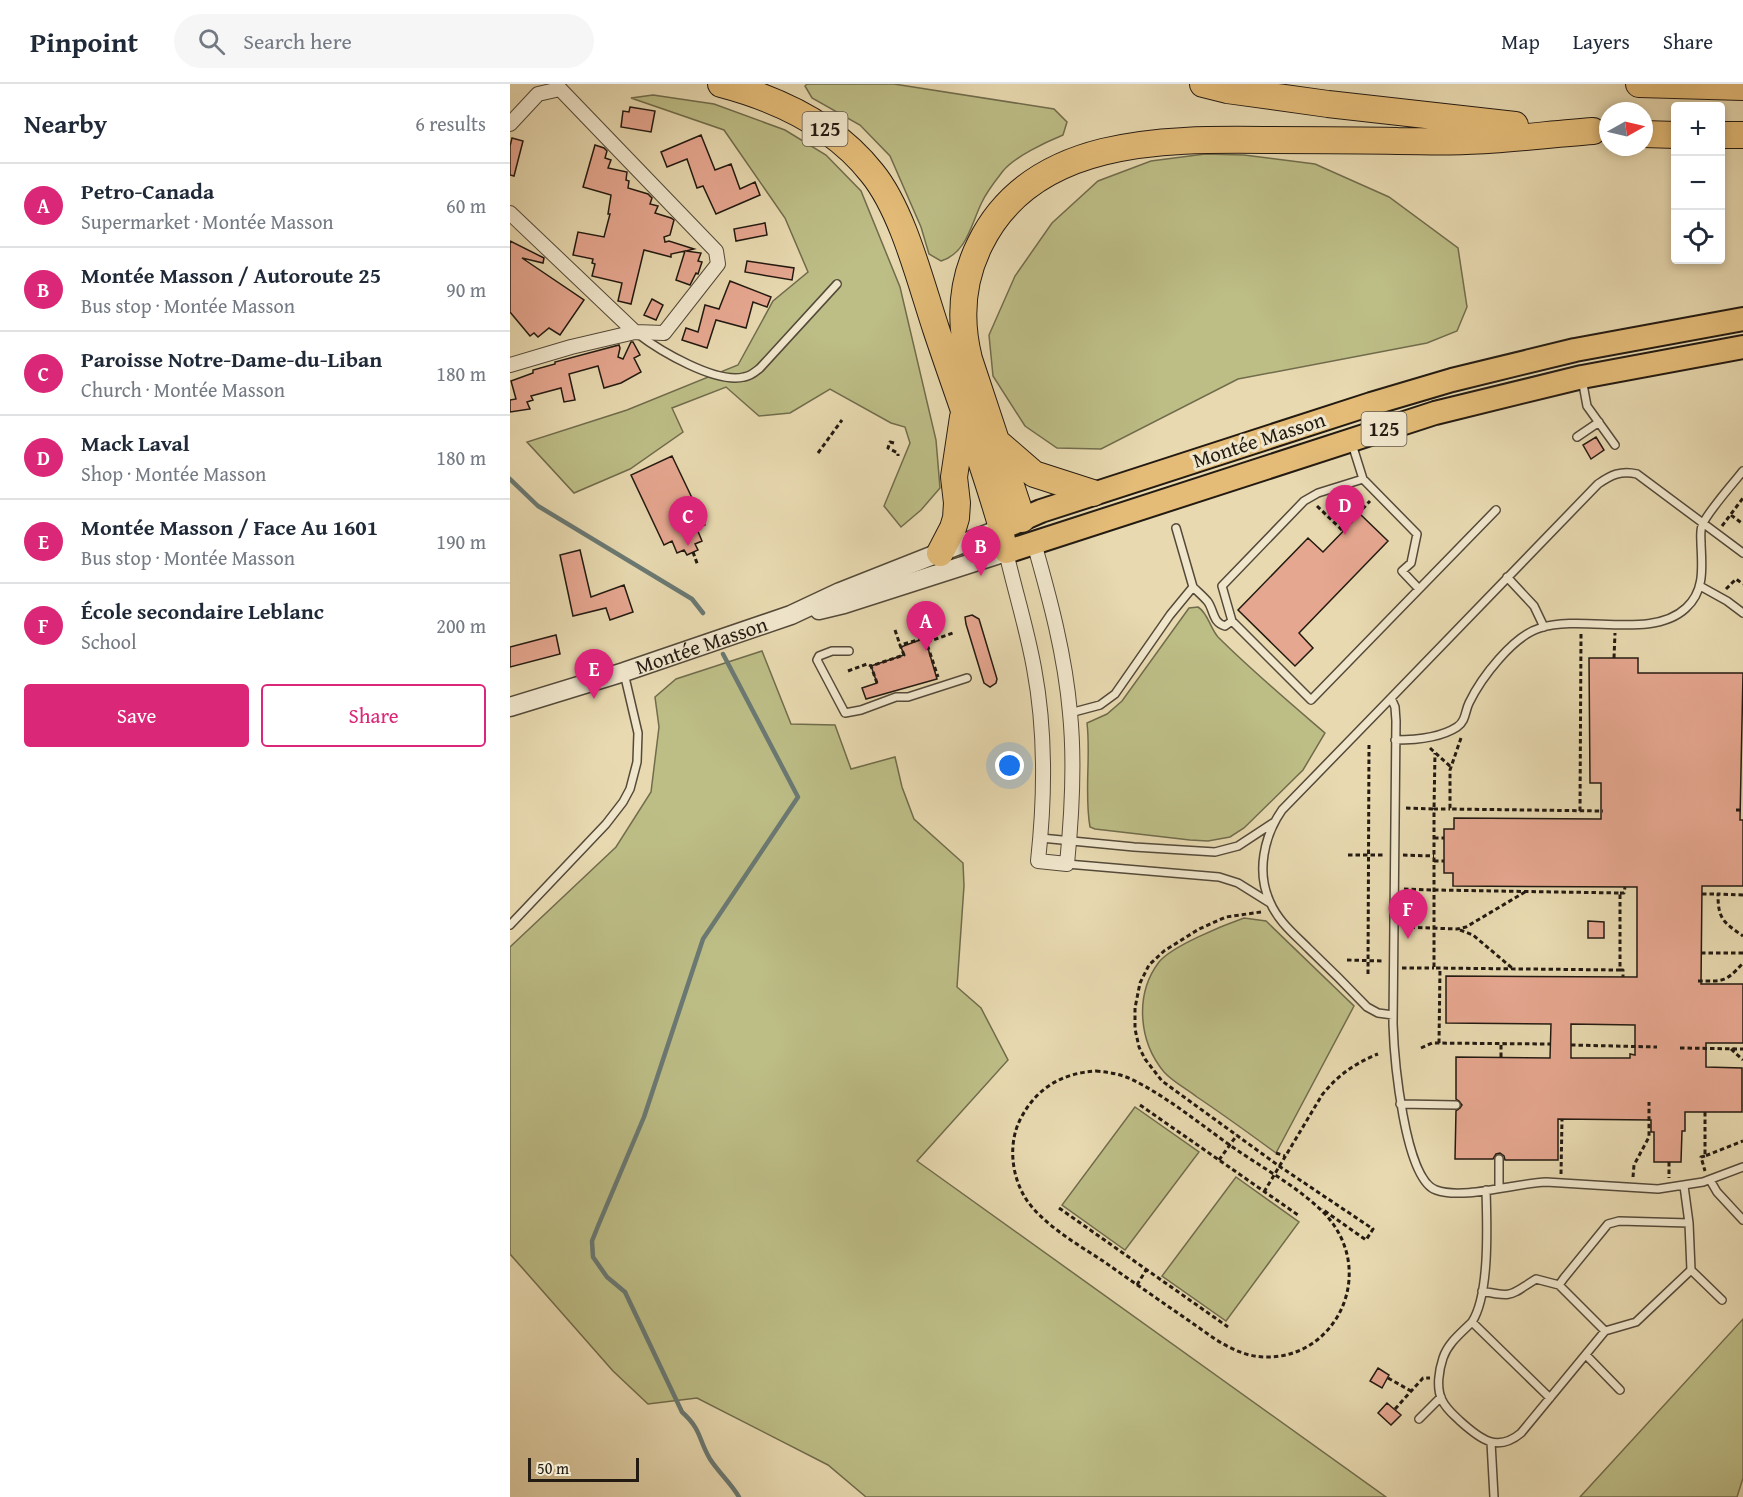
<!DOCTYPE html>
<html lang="en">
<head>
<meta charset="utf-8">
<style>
	body { margin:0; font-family:"Gentium Book Plus",serif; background:#f6f6f7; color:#1f2937 }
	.controls { position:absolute; right:18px; top:18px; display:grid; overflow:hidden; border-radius:6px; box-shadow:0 3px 9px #0003 }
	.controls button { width:54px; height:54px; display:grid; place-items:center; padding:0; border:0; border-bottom:2px solid #e0e1e3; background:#fff; color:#1f2937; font:30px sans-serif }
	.compass { position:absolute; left:1089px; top:18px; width:54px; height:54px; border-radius:50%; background:#fff; box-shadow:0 3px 9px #0003; rotate:82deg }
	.scale { position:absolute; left:18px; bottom:15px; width:111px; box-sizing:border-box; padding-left:6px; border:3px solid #231a11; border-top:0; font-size:16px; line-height:21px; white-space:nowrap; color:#231a11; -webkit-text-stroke:4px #f0e6cc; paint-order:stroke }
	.you { position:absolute; left:500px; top:682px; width:21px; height:21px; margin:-15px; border:4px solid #fff; border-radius:50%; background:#1a73e8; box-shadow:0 0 0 9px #1a73e833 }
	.badge { display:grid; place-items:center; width:39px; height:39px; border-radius:50%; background:#db2777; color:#fff; font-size:20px; font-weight:700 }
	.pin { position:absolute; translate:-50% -50px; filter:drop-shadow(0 2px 3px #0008) }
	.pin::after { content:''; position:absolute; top:32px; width:21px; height:18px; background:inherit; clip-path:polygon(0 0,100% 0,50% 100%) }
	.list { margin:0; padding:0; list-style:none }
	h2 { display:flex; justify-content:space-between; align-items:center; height:78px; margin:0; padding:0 24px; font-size:26px }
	h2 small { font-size:20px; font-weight:400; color:#747a83 }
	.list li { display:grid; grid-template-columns:39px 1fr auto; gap:18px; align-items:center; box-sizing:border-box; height:84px; padding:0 24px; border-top:2px solid #e0e1e3 }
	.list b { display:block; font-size:22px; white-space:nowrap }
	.list p { margin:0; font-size:20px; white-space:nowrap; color:#747a83 }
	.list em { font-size:20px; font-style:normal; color:#747a83 }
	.actions { display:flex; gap:12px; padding:18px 24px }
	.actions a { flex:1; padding:14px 0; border:2px solid #db2777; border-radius:6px; text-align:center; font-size:21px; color:#db2777 }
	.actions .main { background:#db2777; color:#fff }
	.icon { flex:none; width:33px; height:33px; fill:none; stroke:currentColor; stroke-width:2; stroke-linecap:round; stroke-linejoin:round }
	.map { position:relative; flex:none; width:1233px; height:1413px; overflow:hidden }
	header { display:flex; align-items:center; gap:36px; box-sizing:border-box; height:84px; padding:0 30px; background:#fff; border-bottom:2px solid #e0e1e3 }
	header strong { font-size:28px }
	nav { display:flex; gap:33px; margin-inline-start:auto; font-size:21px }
	.search { width:420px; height:54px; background:#f6f6f7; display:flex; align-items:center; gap:15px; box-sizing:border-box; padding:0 21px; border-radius:33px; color:#747a83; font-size:22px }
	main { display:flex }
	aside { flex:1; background:#fff }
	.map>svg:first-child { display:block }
	.green { fill:#bdbd86; stroke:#706c4c; stroke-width:1.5 }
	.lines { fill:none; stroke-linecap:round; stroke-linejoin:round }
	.stream { stroke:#6a7973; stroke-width:4.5 }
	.building { fill:#e6a790; stroke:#231a11; stroke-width:1.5; fill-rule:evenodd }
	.service-casing { stroke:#544a39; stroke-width:10 }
	.minor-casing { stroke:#544a39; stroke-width:16 }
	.tertiary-casing { stroke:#544a39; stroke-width:21 }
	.primary-casing { stroke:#231a11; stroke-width:26 }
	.motorway-casing { stroke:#231a11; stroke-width:28 }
	.path { stroke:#231a11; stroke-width:3; stroke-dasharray:4.5 3; stroke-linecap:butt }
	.service { stroke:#f0e6cc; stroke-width:7 }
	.minor { stroke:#f0e6cc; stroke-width:14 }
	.tertiary { stroke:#f0e6cc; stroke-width:18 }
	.primary { stroke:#e4bc78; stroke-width:22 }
	.motorway { stroke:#e4bc78; stroke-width:26 }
	.labels { text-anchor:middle; stroke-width:6; stroke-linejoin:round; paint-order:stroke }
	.shield { fill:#f0e6cc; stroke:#605749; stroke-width:1.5 }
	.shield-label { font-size:20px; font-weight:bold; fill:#231a11 }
	.street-label { font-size:21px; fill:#231a11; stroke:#f0e6cc }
</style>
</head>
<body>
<header>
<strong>Pinpoint</strong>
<div class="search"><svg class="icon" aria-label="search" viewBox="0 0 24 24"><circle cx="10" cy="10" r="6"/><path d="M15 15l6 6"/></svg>Search here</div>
<nav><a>Map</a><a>Layers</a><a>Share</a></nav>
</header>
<main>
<aside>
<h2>Nearby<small>6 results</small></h2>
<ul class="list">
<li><span class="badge">A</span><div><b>Petro-Canada</b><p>Supermarket · Montée Masson</p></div><em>60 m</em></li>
<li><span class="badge">B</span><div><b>Montée Masson / Autoroute 25</b><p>Bus stop · Montée Masson</p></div><em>90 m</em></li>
<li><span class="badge">C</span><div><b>Paroisse Notre-Dame-du-Liban</b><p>Church · Montée Masson</p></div><em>180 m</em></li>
<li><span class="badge">D</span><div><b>Mack Laval</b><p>Shop · Montée Masson</p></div><em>180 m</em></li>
<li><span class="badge">E</span><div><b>Montée Masson / Face Au 1601</b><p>Bus stop · Montée Masson</p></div><em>190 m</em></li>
<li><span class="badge">F</span><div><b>École secondaire Leblanc</b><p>School</p></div><em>200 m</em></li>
</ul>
<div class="actions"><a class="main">Save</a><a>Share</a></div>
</aside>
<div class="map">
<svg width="1233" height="1413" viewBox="0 0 1233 1413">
	<rect width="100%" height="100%" fill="#e8d9b0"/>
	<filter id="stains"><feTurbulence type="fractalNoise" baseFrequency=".00333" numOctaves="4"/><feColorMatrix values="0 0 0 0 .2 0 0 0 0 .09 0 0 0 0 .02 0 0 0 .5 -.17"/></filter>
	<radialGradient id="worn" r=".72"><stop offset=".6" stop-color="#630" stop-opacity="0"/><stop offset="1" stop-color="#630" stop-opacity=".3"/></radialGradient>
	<!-- green -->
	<path class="green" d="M297,0H384L544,25L557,38L553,51C536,58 504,73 493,87C486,96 477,107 472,118C461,140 457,169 431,177L419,170L411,143L380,72L350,41L302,14L295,2Z
		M143,11L204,20L275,46L316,71L351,107L390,203L426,356L430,404L411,426L391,443L374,422L400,359L395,343L381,339L320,305L280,329L249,332L216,303L162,324L173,348L120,385L64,409L17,358L117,326L228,281L263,217L298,188L275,134L214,46L121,14Z
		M695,70L734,71L805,80L879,113L948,164L957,223L947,247L917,259L728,295L591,365L547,364L515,342L483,292L479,251L505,192L542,139L588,97L641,77Z
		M688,523C698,529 700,544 708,553C742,587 779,618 815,649L793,686L734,744L720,753L698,757L680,756L585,745L580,743C574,709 581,673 577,639L597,630L612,617L679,524Z
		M252,567L281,640L325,641L341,685L385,673L392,703L404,735L453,779L454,802L447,903L471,924L498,976L407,1077L876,1413H356L318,1381L187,1314L138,1320L103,1287L0,1170V863L106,763L141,708L149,643L145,613L166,595Z
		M734,834L756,837L844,922L766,1069C740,1050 714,1031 687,1013C677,1005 663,998 654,988C629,958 624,911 649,878C662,862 714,841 734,834Z
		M625,1023L689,1068L615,1166L552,1121Z
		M726,1093L789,1138L716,1237L652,1192Z
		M1233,1235V1394L1227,1413H1070Z"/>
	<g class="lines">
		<!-- stream -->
		<path class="stream" d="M0,395L28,422L182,515L193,529
			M213,570L288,713L193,855L134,1033L88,1142L82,1157L83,1173L97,1193L115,1208L172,1328C192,1346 188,1355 200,1375C209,1389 221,1399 229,1413"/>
	</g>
	<!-- building -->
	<path class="building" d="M120,23L145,27L141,48L111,43L113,27L119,28Z
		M191,51L205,86L221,80L230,105L245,98L250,111L206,130L193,102L187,104L177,75L157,83L151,68Z
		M2,54L13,57L4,92L0,91V62Z
		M85,61L94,64L97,67L95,74L101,76L98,84L117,88L116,96L119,97L118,104L138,110L142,114L140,120L148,122L145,129L161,134L164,136L160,151L154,153L155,158L159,157L184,165L176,167L191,169L188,177L192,178L188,190L186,189L180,201L166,196L175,167L161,170V173L134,166L121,220L108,217L112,199L82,192L85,180L82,179L83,175L63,171L68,148L94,153L100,130H98L101,111L73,103Z
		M255,139L257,151L226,157L224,145Z
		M0,157L34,174L33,179L12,174L74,216L50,251L39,244L28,253L24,249L20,252L0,228Z
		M237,177L284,184L282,196L235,188Z
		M220,197L261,213L257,223L243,218L236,244L206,236L197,264L172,256L176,244L188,248L195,221L209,225Z
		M142,215L153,221L146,236L134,231Z
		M121,258H123L130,271L124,274L131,288L111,299L94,304L88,282L59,290L65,316L54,318L51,304L21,312L23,316L17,318L20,325L0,328V316L6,315L1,297L23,289V286L45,280V278L109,261L110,264L108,273L113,275Z
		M1086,353L1094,366L1081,375L1073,361Z
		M162,372L195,441L187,445L192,457L185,460L188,466L177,471L174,466L167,469L162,457L154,461L121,391Z
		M850,430L878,457L789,549L803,564L785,582L728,526L798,454L813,468Z
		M70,466L81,513L114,501L123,528L100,536L96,524L63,532L50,471Z
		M462,531L469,535L487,595L486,599L480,603L474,599L456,540L455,533Z
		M46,551L50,570L0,583V563Z
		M415,554L427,595L356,615L352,604L367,599L361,582L394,571L391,563Z
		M1079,574H1128V589H1233L1230,736H1233V802H1192L1191,900H1233V959H1196V983L1232,984V1028H1175V1047H1172L1171,1078H1144V1048H1141V1036L1048,1035V1076H995L994,1072L990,1069L986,1070L983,1075H945L946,1027L950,1024L952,1021L949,1017L946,1015V973L1040,974L1041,940L936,939V892L1127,893V803L943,802V789H934V745H944V734L1091,735V699H1080ZM1061,940L1125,941V971L1120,970V974H1061Z
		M1078,837L1094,838V854H1078Z
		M868,1284L879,1291L872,1304L860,1297Z
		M877,1319L891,1331L881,1341L868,1329Z"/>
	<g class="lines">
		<!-- service casing -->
		<g class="service-casing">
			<path id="service" d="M128,250C150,267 206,300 234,293C241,292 245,288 250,284L327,200
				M1072,295L1077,322L1105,361
				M1067,353L1089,338
				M842,360L853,395L907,450L901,479L892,487L909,505
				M853,395L808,409L794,417L712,502L722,537L801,616L986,426
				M1233,469L1127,390C1111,386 1101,391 1088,400L881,614L885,623L886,637L883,940C884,971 894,1095 926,1106C952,1116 1007,1099 1036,1098L1148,1105L1193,1098L1233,1083
				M997,493L1024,522L1034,543
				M1190,502L1217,517L1233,529
				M683,503C688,508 694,513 698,518C704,527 703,539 715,542L722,537
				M339,567H322L309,572L307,576L335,629L351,626L386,613H398L457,594
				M881,614L772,726C754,752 746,788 760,818C768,837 784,850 798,864C818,883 838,903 857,923L868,929L883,931
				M560,629L590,621L605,610L660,531L683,503L666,444
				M885,656C906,656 930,654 947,643C956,637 955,627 959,619C971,594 1003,552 1030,544C1074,530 1142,556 1176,524C1195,507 1192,483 1191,460C1191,454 1190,447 1192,442C1195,431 1224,398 1233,387
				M531,754L624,763L705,768L728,762L763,739
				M557,780L709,793L728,799L760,819
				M0,841L96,740L113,718L120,705L127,678L128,649L114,589
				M890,1020L946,1021
				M1200,1096L1207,1108L1233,1136
				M989,1104V1075
				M1181,1186L1212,1216
				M972,1207C1004,1214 1000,1211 1026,1195L1049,1201
				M962,1238C980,1210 977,1140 976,1106
				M1095,1247L1049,1201L1054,1194L1098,1140L1109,1137L1179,1139
				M1076,1271L1110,1306
				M1040,1314L962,1238C951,1249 938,1259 933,1274C929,1286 926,1304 932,1316C936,1325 944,1331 950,1337C970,1355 987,1369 1011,1349L1095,1247L1126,1238L1181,1186L1179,1139L1174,1102
				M909,1335L931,1313
				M981,1358L984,1413"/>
		</g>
		<!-- minor casing -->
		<g class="minor-casing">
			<path id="minor" d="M0,40L28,10L50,5L206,167L208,180L154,249L125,248L61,263L0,281
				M0,129L125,248
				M496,468C505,507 517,545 524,584C536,648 535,713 528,777L557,780C562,730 565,679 560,629C555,571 540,515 524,459"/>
		</g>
		<!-- tertiary casing -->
		<g class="tertiary-casing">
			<g id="tertiary">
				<path d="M309,526L334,520L496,468"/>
				<path id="s1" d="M0,623L114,588L281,531L330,508L492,444"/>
			</g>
		</g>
		<!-- primary casing -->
		<g class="primary-casing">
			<path id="primary" d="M1233,235L1065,266L942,296L861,320L531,427L492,444L496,468L925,329L1072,293L1233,263"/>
		</g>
		<!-- motorway casing -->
		<g class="motorway-casing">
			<path id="motorway" d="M211,0C268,15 325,42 362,89C393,127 410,197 426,245C448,311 473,377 492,444
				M693,0L717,6L818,20L1005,41
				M1129,0L1233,3
				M1134,50L1166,51
				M1210,51H1233
				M487,358L524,390L583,409
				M512,435L459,275C449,235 452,196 470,160C522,53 655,55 756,56C800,56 844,56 888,57C910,57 933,58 956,57C998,56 1040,50 1083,47
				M430,469L443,444L446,434L447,419L444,393L453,333"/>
		</g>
		<!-- path -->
		<path class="path" d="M384,359L380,358L378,364L388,369V372
			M308,369L332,336
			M807,422L832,446
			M1221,431L1233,440
			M1212,442L1233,414
			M832,447L860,417
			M183,468L188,482
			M1216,505L1226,495L1233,500
			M385,546L390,561
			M417,558L443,549
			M1104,574L1105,549
			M338,587L357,580L361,582
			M367,599L361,582L394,571L390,561L415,554L428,593
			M951,654L940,686V725L1093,727
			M920,664L941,683
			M896,724L924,725L925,669
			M1226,726H1233
			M1070,727L1071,550
			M924,754H934
			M838,771H874
			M893,771L924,772
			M924,777H934
			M894,805L924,806L1110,809V886L924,884C924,849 924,813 924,777V725H940
			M1110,809H1114L1115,803
			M1192,810H1208
			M1233,811L1208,810C1208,835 1213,838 1233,852
			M751,828L716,833L689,845L654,867L639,881L630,899L625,924V945L629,963L635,975L652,997L769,1082L863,1145L856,1156L812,1125
			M893,843L947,845L956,843L1015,808
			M950,846L963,851L1002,884
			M1191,869H1233
			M837,876L873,877
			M892,884H924
			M1110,886H1113V893
			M858,890L859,661
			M1188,897C1213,897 1215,899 1233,879
			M929,959L930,884
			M1061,961L1147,963
			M911,964L922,959L1041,960
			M1170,964L1233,965
			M1221,965L1233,976
			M991,973V960
			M586,987C598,988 610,990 621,995C658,1013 691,1041 724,1064C754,1085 790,1104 816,1131C823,1139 829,1148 833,1158C855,1212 816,1274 756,1273C737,1273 721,1265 705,1255C668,1229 630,1203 593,1177C567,1160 537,1143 518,1118C501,1094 497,1058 512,1032C528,1003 553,989 586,987Z
			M630,1021L788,1131
			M1195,1028V1072L1233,1057
			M766,1069L775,1072
			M1195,1072L1191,1073L1195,1087
			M709,1076L727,1051
			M1159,1078V1094
			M1051,1090L1052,1035
			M1123,1093L1124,1081L1139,1053V1018
			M754,1108L812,1011C827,992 845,979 868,970
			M549,1124L718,1243
			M627,1201L636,1186
			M878,1294L901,1307
			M885,1325L913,1294H920"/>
		<!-- service -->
		<use href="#service" class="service"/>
		<!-- minor -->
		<use href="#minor" class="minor"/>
		<!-- tertiary -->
		<use href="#tertiary" class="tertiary"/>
		<!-- primary -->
		<use href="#primary" class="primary"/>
		<!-- motorway -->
		<use href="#motorway" class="motorway"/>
	</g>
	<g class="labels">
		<!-- shield labels -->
		<g class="shield">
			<rect x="292.5" y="28" width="45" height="34" rx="4.5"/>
			<rect x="851.5" y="328" width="45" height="34" rx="4.5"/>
		</g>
		<g class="shield-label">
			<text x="315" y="52">125</text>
			<text x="874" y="352">125</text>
		</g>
		<!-- street labels -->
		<g class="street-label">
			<text transform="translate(749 356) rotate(-18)" y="7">Montée Masson</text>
			<text dy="7" stroke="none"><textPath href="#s1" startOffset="201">Montée Masson</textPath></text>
		</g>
	</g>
	<rect width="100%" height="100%" filter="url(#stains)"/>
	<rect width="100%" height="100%" fill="url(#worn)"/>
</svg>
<div class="controls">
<button>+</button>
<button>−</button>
<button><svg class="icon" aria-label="locate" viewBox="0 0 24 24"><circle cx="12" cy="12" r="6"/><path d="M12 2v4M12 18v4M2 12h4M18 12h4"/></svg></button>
</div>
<svg class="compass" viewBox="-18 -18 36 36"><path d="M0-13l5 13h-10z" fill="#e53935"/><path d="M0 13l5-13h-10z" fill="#747a83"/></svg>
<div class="scale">50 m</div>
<div class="you"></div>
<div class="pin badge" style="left:416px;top:567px">A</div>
<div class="pin badge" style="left:471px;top:492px">B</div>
<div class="pin badge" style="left:178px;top:462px">C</div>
<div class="pin badge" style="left:835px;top:451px">D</div>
<div class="pin badge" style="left:84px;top:615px">E</div>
<div class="pin badge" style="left:898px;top:855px">F</div>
</div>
</main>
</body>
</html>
